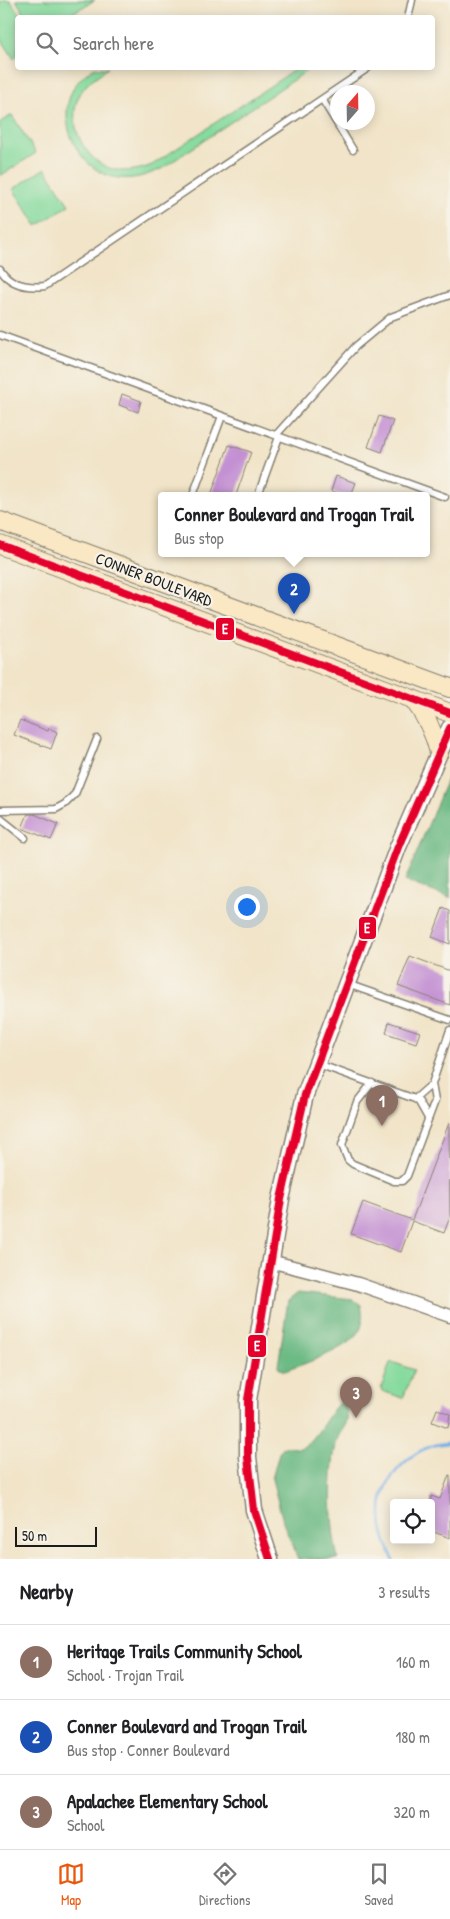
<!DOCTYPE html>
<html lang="en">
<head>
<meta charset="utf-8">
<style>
	body { margin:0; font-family:"Patrick Hand",sans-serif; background:#f6f6f6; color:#202124 }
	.controls { position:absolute; right:15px; bottom:15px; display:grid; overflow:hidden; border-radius:5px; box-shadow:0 2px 12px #0003 }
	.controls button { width:45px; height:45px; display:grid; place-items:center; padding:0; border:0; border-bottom:1px solid #e0e0e0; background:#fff; color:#202124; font:25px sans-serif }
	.compass { position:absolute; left:330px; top:85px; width:45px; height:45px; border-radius:50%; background:#fff; box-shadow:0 2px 12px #0003; rotate:20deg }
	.scale { position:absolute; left:15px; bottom:12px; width:82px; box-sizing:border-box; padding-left:5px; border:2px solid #1c1c1c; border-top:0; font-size:14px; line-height:18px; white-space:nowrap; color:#1c1c1c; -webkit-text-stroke:4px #f7f3e8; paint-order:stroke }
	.you { position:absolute; left:246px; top:906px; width:18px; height:18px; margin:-12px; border:4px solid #fff; border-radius:50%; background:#1a73e8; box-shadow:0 0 0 8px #1a73e833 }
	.badge { display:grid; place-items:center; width:32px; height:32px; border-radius:50%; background:#ea580c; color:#fff; font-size:16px; font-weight:700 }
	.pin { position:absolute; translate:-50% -41px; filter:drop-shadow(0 1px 2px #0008) }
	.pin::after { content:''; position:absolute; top:26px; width:18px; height:15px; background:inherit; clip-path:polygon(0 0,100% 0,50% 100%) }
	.popup { position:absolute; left:158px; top:492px; width:272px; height:65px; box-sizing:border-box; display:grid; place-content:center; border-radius:5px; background:#fff; filter:drop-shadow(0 1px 4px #0005); font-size:16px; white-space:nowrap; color:#757577 }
	.popup b { font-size:19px; color:#202124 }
	.popup::after { content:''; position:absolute; left:50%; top:100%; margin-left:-10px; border:10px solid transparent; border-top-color:#fff }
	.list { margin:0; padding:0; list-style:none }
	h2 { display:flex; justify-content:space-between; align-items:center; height:65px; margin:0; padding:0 20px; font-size:21px }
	h2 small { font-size:16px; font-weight:400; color:#757577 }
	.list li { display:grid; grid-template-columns:32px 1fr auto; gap:15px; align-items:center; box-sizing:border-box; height:75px; padding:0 20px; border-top:1px solid #e0e0e0 }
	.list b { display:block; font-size:19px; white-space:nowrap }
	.list p { margin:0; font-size:16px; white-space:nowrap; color:#757577 }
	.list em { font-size:16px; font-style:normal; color:#757577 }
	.icon { flex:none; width:28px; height:28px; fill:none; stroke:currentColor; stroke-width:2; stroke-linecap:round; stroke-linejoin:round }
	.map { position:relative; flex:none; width:450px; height:1559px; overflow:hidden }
	.search { position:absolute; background:#fff; box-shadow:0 2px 12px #0003; left:15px; right:15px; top:15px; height:55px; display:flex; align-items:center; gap:12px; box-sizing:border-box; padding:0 18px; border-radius:5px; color:#757577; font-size:19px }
	.sheet { height:290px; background:#fff }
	nav { display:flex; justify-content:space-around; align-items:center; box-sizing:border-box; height:70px; border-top:1px solid #e0e0e0; background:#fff; font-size:14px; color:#757577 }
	nav a { display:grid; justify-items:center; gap:2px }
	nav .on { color:#ea580c }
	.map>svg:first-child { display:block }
	.green { fill:#85da9d; stroke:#507b5c }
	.forest { fill:#6cba84; stroke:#446b50 }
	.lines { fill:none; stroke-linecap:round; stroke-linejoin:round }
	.stream { stroke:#78aee6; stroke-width:3 }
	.building { fill:#c390d3 }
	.service-casing { stroke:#868072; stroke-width:9 }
	.minor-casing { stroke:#868072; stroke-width:15 }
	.tertiary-casing { stroke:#868072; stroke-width:19 }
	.secondary-casing { stroke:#868072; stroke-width:20 }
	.service { stroke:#fff; stroke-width:6 }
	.minor { stroke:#fff; stroke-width:12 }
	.tertiary { stroke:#fff; stroke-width:16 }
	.secondary { stroke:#fae7c3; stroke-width:18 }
	.bus-1-casing { stroke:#f7f3e8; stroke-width:11 }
	.bus-1 { stroke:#e4002b; stroke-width:8 }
	.labels { text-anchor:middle; stroke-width:4.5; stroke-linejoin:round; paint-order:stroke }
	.street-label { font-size:16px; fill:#1c1c1c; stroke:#f7f3e8 }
	.line-badge { stroke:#f7f3e8; stroke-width:2 }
	.badge-label { font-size:14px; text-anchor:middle; font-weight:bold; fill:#fff }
</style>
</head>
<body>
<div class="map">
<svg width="450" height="1559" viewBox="0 0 450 1559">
	<rect width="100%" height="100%" fill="#f7f3e8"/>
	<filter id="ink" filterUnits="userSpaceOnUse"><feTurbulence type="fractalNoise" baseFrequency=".02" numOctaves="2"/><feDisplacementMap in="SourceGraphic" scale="10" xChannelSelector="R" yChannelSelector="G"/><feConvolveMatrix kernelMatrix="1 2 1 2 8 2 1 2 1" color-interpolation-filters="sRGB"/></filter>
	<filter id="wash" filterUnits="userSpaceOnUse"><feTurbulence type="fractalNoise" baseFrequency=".0096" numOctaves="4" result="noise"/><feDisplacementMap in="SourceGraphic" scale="20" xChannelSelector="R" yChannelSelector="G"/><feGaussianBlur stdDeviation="1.12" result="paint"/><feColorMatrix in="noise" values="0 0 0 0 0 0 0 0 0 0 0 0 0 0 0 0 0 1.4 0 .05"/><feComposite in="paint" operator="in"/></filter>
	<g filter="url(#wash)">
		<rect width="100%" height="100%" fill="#f1e4c8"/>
		<!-- green -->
		<path class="green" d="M4,0H10L22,17L18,18L17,56L14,59L0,37V3Z
			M16,0H95L66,17L27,18Z
			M94,68H108C98,75 87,82 80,94C66,118 81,156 107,167C122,173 137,171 152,165L297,68H309L302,74L163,168C148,175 135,180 119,178C83,174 58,130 70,96C74,84 84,74 94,68Z
			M12,115L36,153L0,176V122Z
			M45,168L69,205L37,226L13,189Z
			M392,1362L414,1370L403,1398L382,1391L381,1389L390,1363Z"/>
		<!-- forest -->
		<path class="forest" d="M450,772V898L405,881Z
			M298,1293L353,1299L361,1305C363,1315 364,1323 359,1332C349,1349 303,1364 285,1371L280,1369L278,1366L288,1301Z
			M339,1403L345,1405C353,1427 339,1427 336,1444C329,1476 330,1527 338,1559H298L284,1525L272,1479L279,1453L284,1447C290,1446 295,1449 300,1448C313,1446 329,1412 339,1403Z"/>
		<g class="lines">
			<!-- stream -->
			<path class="stream" d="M393,1559C386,1543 380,1529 381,1510C382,1475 416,1444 450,1443"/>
		</g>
		<g id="blocks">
			<!-- building -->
			<path class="building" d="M122,394L141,401L138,412L119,405Z
				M379,416L393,421L382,452L368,447Z
				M229,445L251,452L236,495H211Z
				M336,476L356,483L351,495H343L331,491Z
				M20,720L48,731L49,728L57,732L51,749L14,735Z
				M28,814H34L58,824L51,840L22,828Z
				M443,908L450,911V944L432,937Z
				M410,956L450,971V1005L398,986Z
				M389,1022L420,1032L416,1043L386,1033Z
				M449,1123L450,1217L444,1233L412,1221L401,1252L351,1234L363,1202L412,1220Z
				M437,1409L450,1414L448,1428L432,1422Z
				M449,1475H450V1538L431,1531V1496L440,1499Z"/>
		</g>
	</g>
	<g filter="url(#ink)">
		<use href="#blocks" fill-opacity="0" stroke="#868072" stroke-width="1"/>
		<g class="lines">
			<!-- service casing -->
			<g class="service-casing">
				<path id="service" d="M408,18L412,0
					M322,99L353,150
					M0,269C10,285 27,288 45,286L368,68
					M0,335L445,497
					M276,435L356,346L391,317L450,295
					M193,495L222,416
					M258,495L279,437
					M0,810L56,809L65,804L75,794L97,739
					M0,818L25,838
					M347,984L450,1020
					M318,1064L415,1099L419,1102L428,1118
					M372,1083L357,1102L342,1145L348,1160L353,1164L394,1181H402L407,1176L435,1101L432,1084L450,1030
					M415,1099L432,1084"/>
			</g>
			<!-- minor casing -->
			<g class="minor-casing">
				<path id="minor" d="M270,1261L358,1284L450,1316"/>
			</g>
			<!-- tertiary casing -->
			<g class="tertiary-casing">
				<path id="tertiary" d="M270,1559L254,1510L248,1457V1400L281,1199L305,1095L398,847L450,728"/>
			</g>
			<!-- secondary casing -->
			<g class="secondary-casing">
				<path id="secondary" d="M0,521L450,688
					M0,545L450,713
					M413,699C426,716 434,732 439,752"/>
			</g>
			<!-- service -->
			<use href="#service" class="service"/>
			<!-- minor -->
			<use href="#minor" class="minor"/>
			<!-- tertiary -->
			<use href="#tertiary" class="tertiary"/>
			<!-- secondary -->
			<use href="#secondary" class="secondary"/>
			<!-- bus-1 casing -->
			<g class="bus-1-casing">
				<path id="bus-1" d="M0,545L450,713
					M270,1559L254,1510L248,1457V1400L281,1199L305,1095L398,847L450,728"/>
			</g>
			<!-- bus-1 -->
			<use href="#bus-1" class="bus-1"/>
		</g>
	</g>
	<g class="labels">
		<!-- street labels -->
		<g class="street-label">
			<text transform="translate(154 579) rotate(21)" y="6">CONNER BOULEVARD</text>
		</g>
	</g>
	<g class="line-badge">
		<rect x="215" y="617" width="20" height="24" rx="5" fill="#e4002b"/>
		<rect x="358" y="916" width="19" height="24" rx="5" fill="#e4002b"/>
		<rect x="247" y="1334" width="20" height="24" rx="5" fill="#e4002b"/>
	</g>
	<g class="badge-label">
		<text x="225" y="634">E</text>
		<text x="367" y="933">E</text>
		<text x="257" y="1351">E</text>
	</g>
</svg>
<div class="controls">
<button><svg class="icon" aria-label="locate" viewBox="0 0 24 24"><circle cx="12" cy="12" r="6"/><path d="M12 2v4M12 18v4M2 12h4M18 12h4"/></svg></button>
</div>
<svg class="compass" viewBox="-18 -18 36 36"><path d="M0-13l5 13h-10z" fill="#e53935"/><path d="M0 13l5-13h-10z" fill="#757577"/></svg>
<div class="scale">50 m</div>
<div class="you"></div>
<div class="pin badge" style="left:382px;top:1126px;background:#8d6e63">1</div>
<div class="pin badge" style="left:294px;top:614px;background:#1a4fb4">2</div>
<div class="popup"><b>Conner Boulevard and Trogan Trail</b>Bus stop</div>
<div class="pin badge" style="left:356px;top:1418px;background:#8d6e63">3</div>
<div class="search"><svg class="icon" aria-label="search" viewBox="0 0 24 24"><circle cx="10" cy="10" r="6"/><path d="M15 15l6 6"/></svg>Search here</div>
</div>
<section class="sheet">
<h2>Nearby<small>3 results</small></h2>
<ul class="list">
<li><span class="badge" style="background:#8d6e63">1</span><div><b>Heritage Trails Community School</b><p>School · Trojan Trail</p></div><em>160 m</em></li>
<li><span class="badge" style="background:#1a4fb4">2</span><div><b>Conner Boulevard and Trogan Trail</b><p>Bus stop · Conner Boulevard</p></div><em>180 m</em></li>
<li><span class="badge" style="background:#8d6e63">3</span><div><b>Apalachee Elementary School</b><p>School</p></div><em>320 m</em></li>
</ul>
</section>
<nav>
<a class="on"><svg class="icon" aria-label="map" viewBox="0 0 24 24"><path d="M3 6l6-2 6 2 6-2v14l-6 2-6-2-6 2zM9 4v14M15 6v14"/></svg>Map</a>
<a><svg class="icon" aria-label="directions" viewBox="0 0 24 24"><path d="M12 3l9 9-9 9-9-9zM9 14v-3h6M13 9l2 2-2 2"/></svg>Directions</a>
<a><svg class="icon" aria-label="saved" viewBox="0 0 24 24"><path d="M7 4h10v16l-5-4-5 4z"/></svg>Saved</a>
</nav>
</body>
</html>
